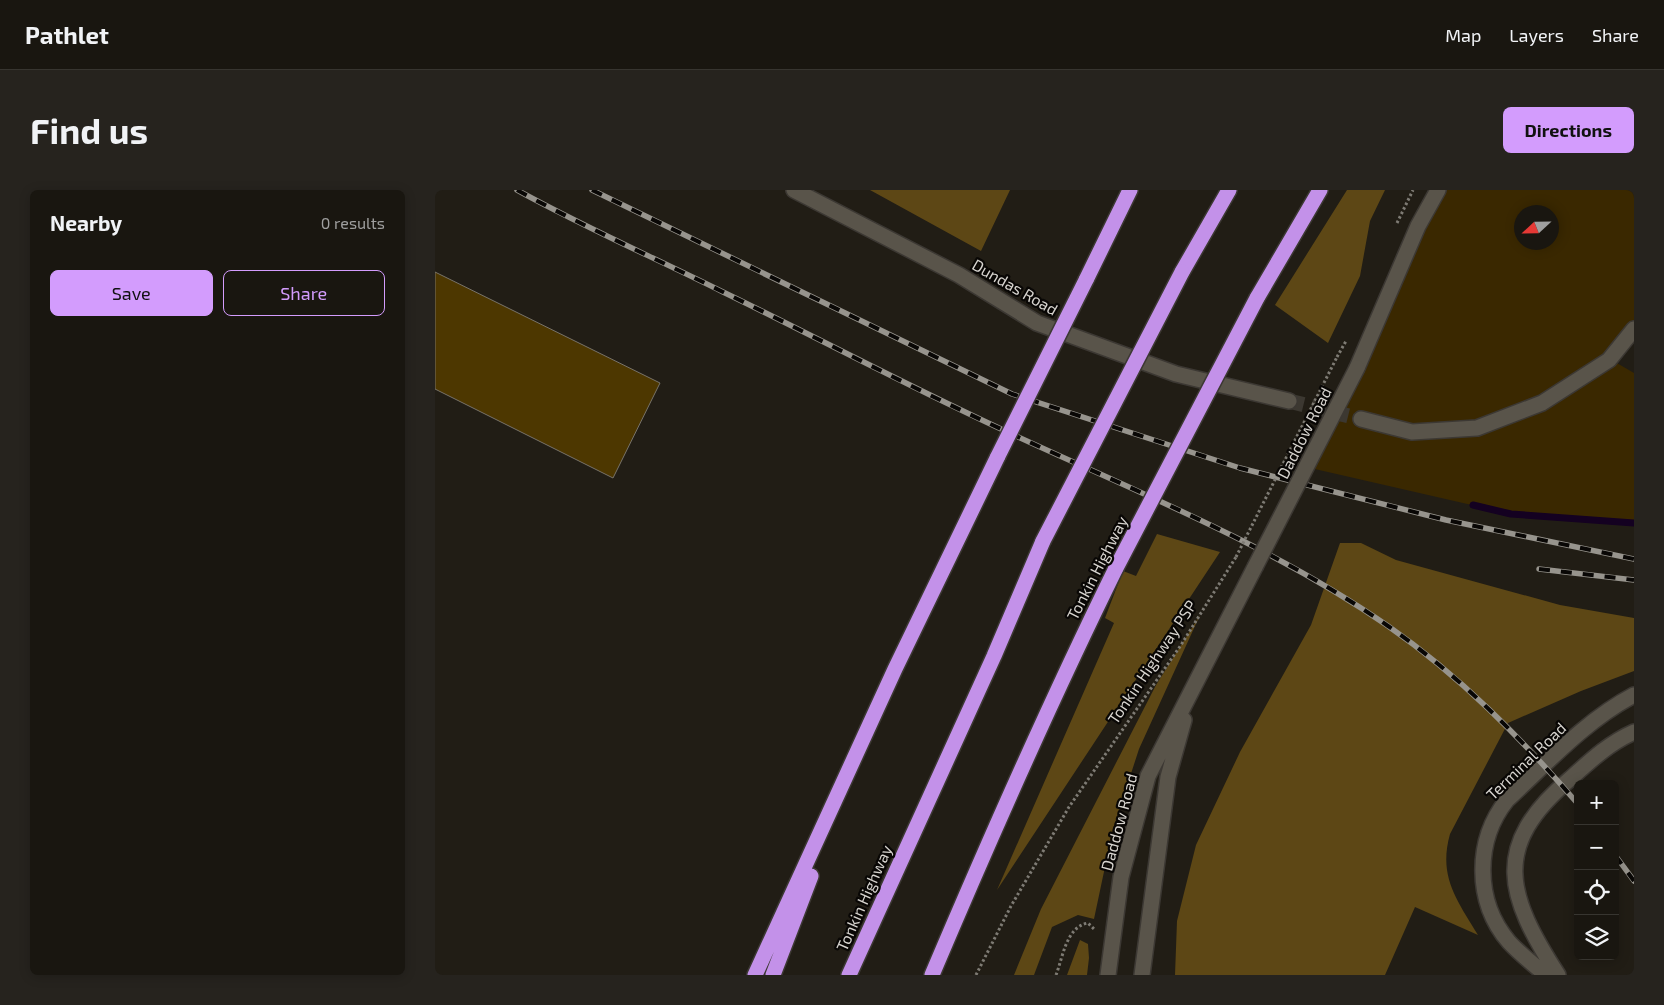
<!DOCTYPE html>
<html lang="en">
<head>
<meta charset="utf-8">
<style>
	body { margin:0; font-family:"Exo 2",sans-serif; background:#26231e; color:#f1f3f6 }
	.controls { position:absolute; right:15px; bottom:15px; display:grid; overflow:hidden; border-radius:8px; box-shadow:0 2px 12px #0003 }
	.controls button { width:45px; height:45px; display:grid; place-items:center; padding:0; border:0; border-bottom:1px solid #373530; background:#191610; color:#f1f3f6; font:25px sans-serif }
	.compass { position:absolute; left:1079px; top:15px; width:45px; height:45px; border-radius:50%; background:#191610; box-shadow:0 2px 12px #0003; rotate:248deg }
	.list { margin:0; padding:0; list-style:none }
	h2 { display:flex; justify-content:space-between; align-items:center; height:65px; margin:0; padding:0 20px; font-size:21px }
	h2 small { font-size:16px; font-weight:400; color:#9f9f9f }
	.actions { display:flex; gap:10px; padding:15px 20px }
	.actions a { flex:1; padding:11px 0; border:1px solid #d39cfd; border-radius:8px; text-align:center; font-size:18px; color:#d39cfd }
	.actions .main { background:#d39cfd; color:#111 }
	.icon { flex:none; width:28px; height:28px; fill:none; stroke:currentColor; stroke-width:2; stroke-linecap:round; stroke-linejoin:round }
	.map { position:relative; flex:none; width:1199px; height:785px; overflow:hidden; border-radius:8px }
	header { display:flex; align-items:center; gap:30px; box-sizing:border-box; height:70px; padding:0 25px; background:#191610; border-bottom:1px solid #373530 }
	header strong { font-size:24px }
	nav { display:flex; gap:28px; margin-inline-start:auto; font-size:18px }
	.intro { display:flex; align-items:center; justify-content:space-between; box-sizing:border-box; height:120px; padding:0 30px }
	h1 { margin:0; font-size:35px }
	.button { padding:12px 22px; border-radius:8px; background:#d39cfd; color:#111; font-size:18px; font-weight:700 }
	main { display:flex; gap:30px; padding:0 30px }
	aside { flex:1; background:#191610; border-radius:8px; box-shadow:0 2px 12px #0003 }
	.map>svg:first-child { display:block }
	.green { fill:#3a2800; fill-rule:evenodd }
	.forest { fill:#5d4715 }
	.lines { fill:none; stroke-linecap:round; stroke-linejoin:round }
	.stream { stroke:#140121; stroke-width:7 }
	.building { fill:#4d3700; stroke:#787369 }
	.secondary-tunnel { stroke:#3c3831; stroke-width:15; stroke-dasharray:15 8; stroke-linecap:butt }
	.street-casing { stroke:#3c3833; stroke-width:18 }
	.secondary-casing { stroke:#3c3833; stroke-width:18 }
	.highway-casing { stroke:#3c3833; stroke-width:18 }
	.path { stroke:#7e7b74; stroke-width:3; stroke-dasharray:2.5 2.5; stroke-linecap:butt }
	.street { stroke:#59544a; stroke-width:15 }
	.secondary { stroke:#59544a; stroke-width:15 }
	.highway { stroke:#c391e9; stroke-width:15 }
	.rail-casing { stroke:#97948d; stroke-width:5.5 }
	.rail { stroke:#090705; stroke-width:4; stroke-dasharray:11; stroke-linecap:butt }
	.secondary-bridge-casing { stroke:#3c3833; stroke-width:18; stroke-linecap:butt }
	.highway-bridge-casing { stroke:#3c3833; stroke-width:18; stroke-linecap:butt }
	.path-bridge { stroke:#7e7b74; stroke-width:3; stroke-dasharray:2.5 2.5; stroke-linecap:butt }
	.secondary-bridge { stroke:#59544a; stroke-width:15 }
	.highway-bridge { stroke:#c391e9; stroke-width:15 }
	.labels { text-anchor:middle; stroke-width:4.5; stroke-linejoin:round; paint-order:stroke }
	.street-label { font-size:16px; fill:#d7d4cf; stroke:#090705 }
</style>
</head>
<body>
<header>
<strong>Pathlet</strong>
<nav><a>Map</a><a>Layers</a><a>Share</a></nav>
</header>
<div class="intro"><h1>Find us</h1><a class="button">Directions</a></div>
<main>
<aside>
<h2>Nearby<small>0 results</small></h2>
<ul class="list">
</ul>
<div class="actions"><a class="main">Save</a><a>Share</a></div>
</aside>
<div class="map">
<svg width="1199" height="785" viewBox="0 0 1199 785">
	<rect width="100%" height="100%" fill="#211d15"/>
	<!-- green -->
	<path class="green" d="M1003,0H1199V139L1175,169L1199,183V333L1076,324L871,277ZM1086,22H1116V52H1086Z"/>
	<!-- forest -->
	<path class="forest" d="M435,0H575L546,61Z
		M912,0H950L935,31L925,86L893,153L840,115Z
		M722,344L785,362L562,700L679,433L670,428L688,381L701,386Z
		M905,353H926L961,370L1125,415L1199,428V481L1146,501L1073,533L1015,644C1003,687 1022,710 1043,745L980,717L950,785H740L742,731L761,655L805,562L876,435Z
		M765,425L704,559L678,639L659,729L643,725L617,737L599,785H579L606,719L721,495Z
		M645,750L653,754L654,768L652,785H632Z"/>
	<g class="lines">
		<!-- stream -->
		<path class="stream" d="M1038,315L1076,324L1199,333"/>
	</g>
	<!-- building -->
	<path class="building" d="M0,82L225,193L178,288L0,199Z"/>
	<g class="lines">
		<!-- secondary-tunnel -->
		<path class="secondary-tunnel" d="M854,211L926,229"/>
		<!-- street casing -->
		<g class="street-casing">
			<path id="street" d="M1111,785C1098,774 1085,764 1074,752C1039,711 1040,650 1072,610C1111,574 1151,530 1199,505
				M1123,785C1072,706 1055,656 1135,589C1155,571 1174,553 1199,542"/>
		</g>
		<!-- secondary casing -->
		<g class="secondary-casing">
			<path id="secondary" d="M359,0L524,85L602,133L741,184L854,211
				M922,178L983,36L1003,0
				M926,229L977,242L1042,238L1107,213L1174,170L1199,139
				M673,785L686,687L713,586L820,377
				M707,785L733,587L749,530"/>
		</g>
		<!-- highway casing -->
		<g class="highway-casing">
			<path id="highway" d="M747,82L794,0
				M651,90L695,0
				M822,108L885,0
				M320,785L460,479L563,266
				M338,785L376,686
				M414,785L559,466L608,351
				M497,785C555,648 615,512 681,378"/>
		</g>
		<!-- path -->
		<path class="path" d="M962,33L978,0
			M902,167L911,151
			M541,785L576,716L634,617L746,455L801,367
			M621,785C628,767 631,737 653,733L660,740"/>
		<!-- street -->
		<use href="#street" class="street"/>
		<!-- secondary -->
		<use href="#secondary" class="secondary"/>
		<!-- highway -->
		<use href="#highway" class="highway"/>
		<!-- rail casing -->
		<g class="rail-casing">
			<path id="rail" d="M82,0C149,37 220,68 288,102C381,147 473,196 566,239C697,300 835,354 953,436C1025,486 1086,548 1143,614
				M157,0L577,204L805,278L1011,330L1199,369
				M1104,379L1199,390
				M1180,665L1199,691"/>
		</g>
		<!-- rail -->
		<use href="#rail" class="rail"/>
		<!-- secondary-bridge casing -->
		<g class="secondary-bridge-casing">
			<path id="secondary-bridge" d="M820,377L922,178"/>
		</g>
		<!-- highway-bridge casing -->
		<g class="highway-bridge-casing">
			<path id="highway-bridge" d="M563,266L651,90
				M608,351L747,82
				M681,378L822,108"/>
		</g>
		<!-- path-bridge -->
		<path class="path-bridge" d="M801,367L902,167"/>
		<!-- secondary-bridge -->
		<use href="#secondary-bridge" class="secondary-bridge"/>
		<!-- highway-bridge -->
		<use href="#highway-bridge" class="highway-bridge"/>
	</g>
	<g class="labels">
		<!-- street labels -->
		<g class="street-label">
			<text transform="translate(580 97) rotate(30)" y="6">Dundas Road</text>
			<text transform="translate(869 243) rotate(-63)" y="6">Daddow Road</text>
			<text transform="translate(662 378) rotate(-63)" y="6">Tonkin Highway</text>
			<text transform="translate(717 472) rotate(-56)" y="6">Tonkin Highway PSP</text>
			<text transform="translate(1091 571) rotate(-44)" y="6">Terminal Road</text>
			<text transform="translate(684 632) rotate(-75)" y="6">Daddow Road</text>
			<text transform="translate(429 708) rotate(-66)" y="6">Tonkin Highway</text>
		</g>
	</g>
</svg>
<div class="controls">
<button>+</button>
<button>−</button>
<button><svg class="icon" aria-label="locate" viewBox="0 0 24 24"><circle cx="12" cy="12" r="6"/><path d="M12 2v4M12 18v4M2 12h4M18 12h4"/></svg></button>
<button><svg class="icon" aria-label="layers" viewBox="0 0 24 24"><path d="M12 4l9 5-9 5-9-5zM3 14l9 5 9-5"/></svg></button>
</div>
<svg class="compass" viewBox="-18 -18 36 36"><path d="M0-13l5 13h-10z" fill="#e53935"/><path d="M0 13l5-13h-10z" fill="#9f9f9f"/></svg>
</div>
</main>
</body>
</html>
